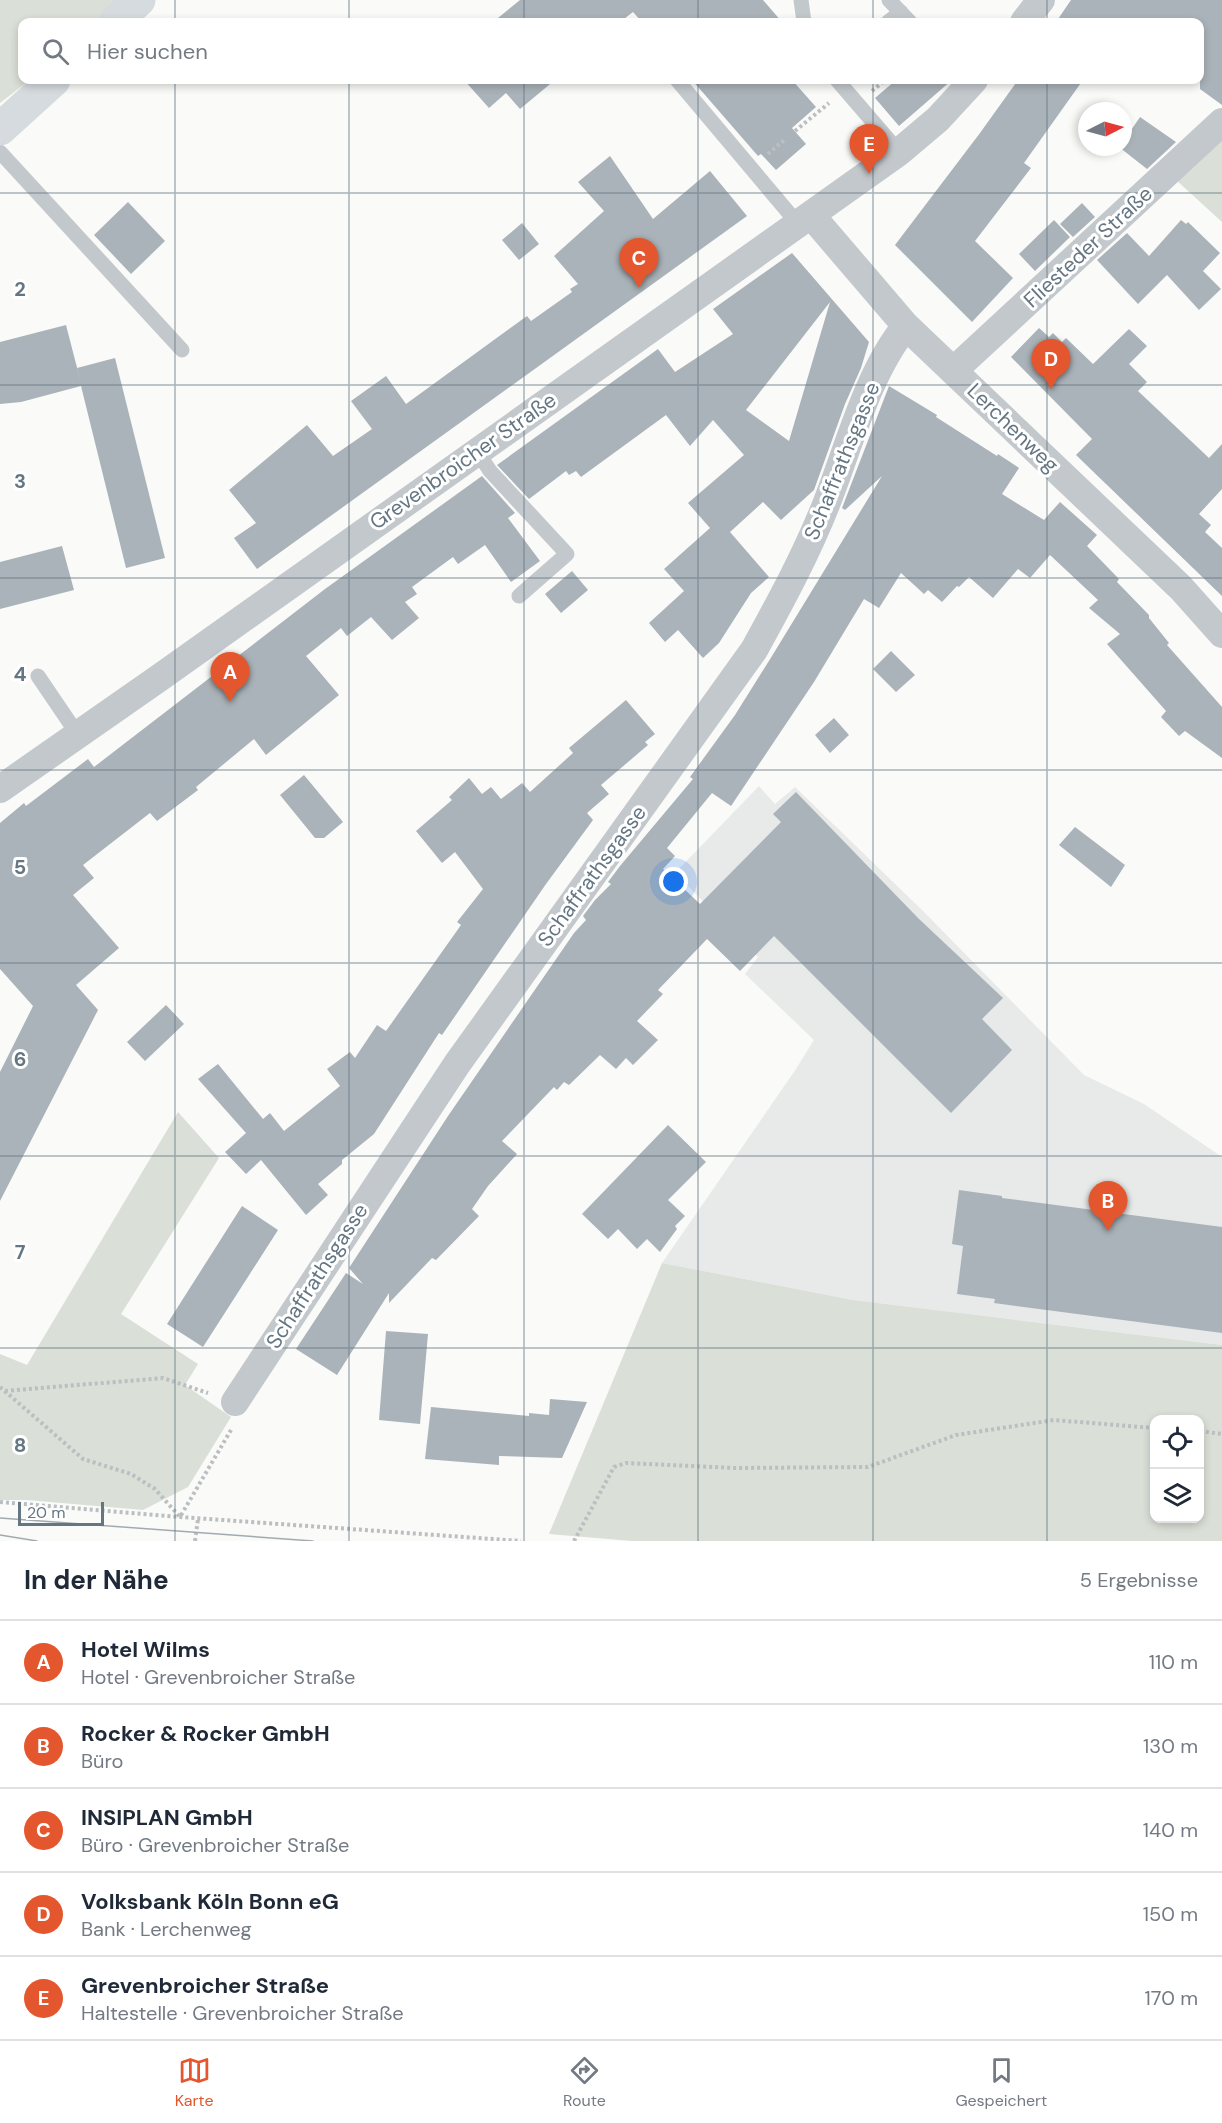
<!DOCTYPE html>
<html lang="de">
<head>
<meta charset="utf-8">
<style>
	body { margin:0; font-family:"DM Sans",sans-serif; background:#f6f6f7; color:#1f2937 }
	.controls { position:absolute; right:18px; bottom:18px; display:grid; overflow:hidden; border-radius:12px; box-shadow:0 3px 9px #0003 }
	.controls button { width:54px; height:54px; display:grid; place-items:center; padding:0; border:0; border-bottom:2px solid #e0e1e3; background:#fff; color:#1f2937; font:30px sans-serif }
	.compass { position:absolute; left:1078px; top:102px; width:54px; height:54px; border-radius:50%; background:#fff; box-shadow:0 3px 9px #0003; rotate:84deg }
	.scale { position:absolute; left:18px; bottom:15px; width:86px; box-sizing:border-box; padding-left:6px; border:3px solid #657683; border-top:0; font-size:16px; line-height:21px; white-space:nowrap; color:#657683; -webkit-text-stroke:4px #fff; paint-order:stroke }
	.you { position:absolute; left:674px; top:882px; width:21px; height:21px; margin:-15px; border:4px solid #fff; border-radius:50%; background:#1a73e8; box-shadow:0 0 0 9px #1a73e833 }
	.badge { display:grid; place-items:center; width:39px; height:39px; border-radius:50%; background:#e4572e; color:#fff; font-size:20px; font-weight:700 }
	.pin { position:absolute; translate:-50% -50px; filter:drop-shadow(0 2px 3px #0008) }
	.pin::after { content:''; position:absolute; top:32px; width:21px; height:18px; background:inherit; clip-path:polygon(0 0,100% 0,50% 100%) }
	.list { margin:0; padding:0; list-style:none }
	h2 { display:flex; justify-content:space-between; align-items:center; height:78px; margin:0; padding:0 24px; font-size:26px }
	h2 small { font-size:20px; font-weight:400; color:#747a83 }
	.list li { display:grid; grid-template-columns:39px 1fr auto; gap:18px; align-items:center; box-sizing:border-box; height:84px; padding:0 24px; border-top:2px solid #e0e1e3 }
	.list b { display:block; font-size:22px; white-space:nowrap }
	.list p { margin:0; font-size:20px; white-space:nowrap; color:#747a83 }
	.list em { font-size:20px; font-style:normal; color:#747a83 }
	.icon { flex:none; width:33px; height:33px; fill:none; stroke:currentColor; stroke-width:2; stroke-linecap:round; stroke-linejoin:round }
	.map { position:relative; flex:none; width:1222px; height:1541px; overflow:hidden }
	.search { position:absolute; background:#fff; box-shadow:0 3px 9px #0003; left:18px; right:18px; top:18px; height:66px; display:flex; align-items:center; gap:15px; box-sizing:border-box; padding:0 21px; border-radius:12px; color:#747a83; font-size:22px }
	.sheet { height:498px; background:#fff }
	nav { display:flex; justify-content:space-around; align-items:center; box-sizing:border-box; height:84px; border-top:2px solid #e0e1e3; background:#fff; font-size:16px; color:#747a83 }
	nav a { display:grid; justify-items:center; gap:3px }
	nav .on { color:#e4572e }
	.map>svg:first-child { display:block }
	.built { fill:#e8e9e9 }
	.green { fill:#dadfd7; fill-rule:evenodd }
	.building { fill:#aab3b9; fill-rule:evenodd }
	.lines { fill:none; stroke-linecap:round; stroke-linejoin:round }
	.path { stroke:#bbbfc2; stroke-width:4; stroke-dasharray:3 3; stroke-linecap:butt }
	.lane { stroke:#c3c8cc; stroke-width:15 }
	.street { stroke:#c3c8cc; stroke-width:28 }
	.primary { stroke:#d6dbdf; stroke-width:33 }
	.tram { stroke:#a2aab0; stroke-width:1.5 }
	.grid { fill:none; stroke:#657683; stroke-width:1.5; stroke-opacity:0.55 }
	.labels { text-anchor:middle; stroke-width:6; stroke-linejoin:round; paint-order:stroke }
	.street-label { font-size:21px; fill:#657683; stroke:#fff }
	.grid-label { font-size:20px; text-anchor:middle; font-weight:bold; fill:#657683; stroke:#fff; stroke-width:6; stroke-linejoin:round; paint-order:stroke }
</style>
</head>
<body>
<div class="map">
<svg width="1222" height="1541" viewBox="0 0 1222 1541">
	<rect width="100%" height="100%" fill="#fafaf8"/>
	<!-- built -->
	<path class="built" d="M759,786L775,804L795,787L922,910L1084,1075L1144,1104L1222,1157V1345L853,1300L662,1263L794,1072L814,1040L745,974L758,957L675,873Z"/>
	<!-- green -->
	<path class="green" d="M0,0H118L94,22H22V80H30L0,103Z
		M1222,133V222L1175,179Z
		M178,1112L219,1158L121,1314L198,1364L185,1385L231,1417L188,1487L143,1510L27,1500H0V1354L27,1365Z
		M662,1263L853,1300L1222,1345V1541H632L549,1534ZM1154,1420H1200V1518H1154Z"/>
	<!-- building -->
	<path class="building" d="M520,0H763L782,22H642L633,12L620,22H493Z
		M1071,0H1222V105L1200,89V22H1056Z
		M464,80H555L520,109L506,93L489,108Z
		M692,80H792L816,107L792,128L806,144L776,170L761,154L758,156Z
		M896,80H952L899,126L875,98Z
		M1018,80H1083L1024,163L1031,168L975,241L1013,278L972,322L895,245L980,133Z
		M1140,117L1176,142L1147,169L1119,147H1123V142Z
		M610,156L653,219L710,171L747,216L257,569L234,538L256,523L229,490L307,425L333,456L372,429L351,401L386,376L406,404L527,316L531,321L572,292L570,289L578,284L554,256L604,211L578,182Z
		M128,202L165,241L131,274L94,235Z
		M1082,203L1095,217L1073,237L1060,224Z
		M1054,220L1070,237L1035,271L1019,254Z
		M1181,220L1186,224L1188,222L1220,253L1203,271L1221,289L1199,310L1167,275L1138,304L1097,260L1127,233L1149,256Z
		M522,223L539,244L519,260L502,240Z
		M792,253L869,342L861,368L845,404L814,490L781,520L763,502L730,532L769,577L751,593L719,643L703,658L678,630L665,642L649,623L684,591L664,569L710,528L688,503L744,455L713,420L690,446L666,415L581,477L576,471L569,475L566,471L529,499L497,465L658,349L675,372L733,334L713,309ZM830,302L789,441L746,410Z
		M66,325L81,383L77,368L115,358L165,558L126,568L81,386L21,402L0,404V342Z
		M1039,328L1049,337L1053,333L1062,342L1066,338L1093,364L1129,329L1147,346L1129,364L1147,382L1138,391L1209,458L1222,444V489L1199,514L1211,525L1205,532L1222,548V596L1076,455L1092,439L1011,357Z
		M889,386L937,415L936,417L997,456L998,454L1019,468L1002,494L1044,520L1060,502L1097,535L1087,546L1119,579L1117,582L1149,615V618L1169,643L1167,645L1222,707V758L1185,731L1179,736L1161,717L1166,711L1107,644L1120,634L1089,608L1098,600L1050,555L1030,578L1018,569L993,598L969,577L959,587L957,586L942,602L928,590L924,594L901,573L879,608L864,599L814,682L731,806L712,793L667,848L675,856L663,869L700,904L781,822L773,814L796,792L918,918L1003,998L982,1019L1012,1050L951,1113L774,936L740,971L707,939L658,990L663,994L637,1021L658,1040L633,1065L626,1058L616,1069L600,1055L569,1085L564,1082L557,1090L554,1087L502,1141L517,1154L488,1186L472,1209L479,1216L436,1260L432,1258L389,1303V1293L337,1375L296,1349L346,1273L363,1284L349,1268L448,1116L574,933L586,920L583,916L595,900L611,884L608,882L620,866L693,779L690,777L735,715L772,656L882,476L845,510L842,508Z
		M482,476L515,513L508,518L540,561L511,582L485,545L458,564L453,557L412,587L417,594L405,602L419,618L392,640L371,617L347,636L341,628L306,656L339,695L266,755L254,739L196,787L198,790L157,821L150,813L83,865L94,878L73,895L119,948L76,985L98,1010L0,1201V1072L33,1006L0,969V823L24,803L26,806L88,759L94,767L325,589Z
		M62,546L74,590L0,609V562Z
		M572,571L588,590L561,613L545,594Z
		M891,651L915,675L896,692L873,669Z
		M626,700L655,734L645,742L648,745L601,785L609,794L587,813L593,820L546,884L442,1035L439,1033L374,1134L342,1160V1164L318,1184L328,1195L306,1215L261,1160L246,1174L225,1152L246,1133L198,1079L218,1064L263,1119L270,1113L284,1131L340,1086L327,1069L350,1052L355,1058L377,1025L386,1031L461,925L457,922L483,889L455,852L442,863L416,831L452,800L449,797L469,778L482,794L491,787L501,799L522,783L530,792L573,753L569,748Z
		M834,718L849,735L830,753L815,735Z
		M304,775L343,822L324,838H315L280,795Z
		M1075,827L1125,865L1111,887L1059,845Z
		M166,1005L184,1024L145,1061L127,1042Z
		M668,1125L706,1162L668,1200L685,1216L675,1226L677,1229L660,1252L647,1239L637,1249L618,1229L608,1239L582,1214Z
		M959,1190L1002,1196V1198L1222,1227V1333L994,1303L995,1299L957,1294L963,1246L952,1244Z
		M242,1206L278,1230L203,1347L167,1324Z
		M386,1331L428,1334L420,1424L379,1420Z
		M550,1399L587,1402L562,1458L499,1456V1465L425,1459L431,1407L529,1416V1413L549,1415Z"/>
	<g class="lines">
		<!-- path -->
		<path class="path" d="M872,91L885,80
			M795,131L829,103
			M768,154L784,140
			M0,1387L83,1459L131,1474L155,1489L180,1517L231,1430
			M5,1391L163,1378L208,1393
			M1200,1431L1222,1434
			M0,1502L180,1517L521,1541
			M195,1541L198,1519
			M574,1541L614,1467L626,1463L735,1468L868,1467L956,1435L1054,1420L1154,1428"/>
		<!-- lane -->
		<path class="lane" d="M801,0L804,22
			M889,0L910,22
			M888,22L901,12
			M677,80L799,225
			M837,80L899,152
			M0,152L182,350
			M477,451L490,471L567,554L519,596
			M38,676L78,735"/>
		<!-- street -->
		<path class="street" d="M1024,22L1041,0
			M811,215L906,326L1181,588L1222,634
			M953,371L1222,122
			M0,789L162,676L899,152L938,119L974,80
			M235,1402L457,1064L754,650C781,601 807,553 827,502C849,446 868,372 906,326"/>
		<!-- primary -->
		<path class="primary" d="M115,22L139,0
			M0,129L54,80"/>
		<!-- tram -->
		<path class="tram" d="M0,1518L313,1541
			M0,1535L37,1541"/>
	</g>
	<!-- grid -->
	<path class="grid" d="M175,0V22M349,0V22M524,0V22M698,0V22M873,0V22M1047,0V22M175,80V1541M349,80V1541M524,80V1541M698,80V1541M873,80V1541M1047,80V1541M0,193H1222M0,385H1222M0,578H1222M0,770H1222M0,963H1222M0,1156H1222M0,1348H1222"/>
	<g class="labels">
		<!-- street labels -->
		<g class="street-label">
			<text transform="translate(1088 247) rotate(-43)" y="7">Fliesteder Straße</text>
			<text transform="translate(1013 428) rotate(44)" y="7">Lerchenweg</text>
			<text transform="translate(463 461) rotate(-35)" y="7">Grevenbroicher Straße</text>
			<text transform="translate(842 461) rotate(-68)" y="7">Schaffrathsgasse</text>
			<text transform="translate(592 876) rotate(-54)" y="7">Schaffrathsgasse</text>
			<text transform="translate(317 1276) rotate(-57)" y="7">Schaffrathsgasse</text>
		</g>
	</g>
	<g class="grid-label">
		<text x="20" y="296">2</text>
		<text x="20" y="488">3</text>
		<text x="20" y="681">4</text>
		<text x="20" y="874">5</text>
		<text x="20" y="1066">6</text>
		<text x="20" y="1259">7</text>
		<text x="20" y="1452">8</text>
	</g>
</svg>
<div class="controls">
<button><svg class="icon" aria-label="locate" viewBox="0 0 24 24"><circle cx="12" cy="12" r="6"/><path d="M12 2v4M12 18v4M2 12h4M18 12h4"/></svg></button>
<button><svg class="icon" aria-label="layers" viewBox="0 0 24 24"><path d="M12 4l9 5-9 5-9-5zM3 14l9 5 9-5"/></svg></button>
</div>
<svg class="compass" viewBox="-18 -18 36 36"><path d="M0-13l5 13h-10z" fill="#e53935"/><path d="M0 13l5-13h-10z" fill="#747a83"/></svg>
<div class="scale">20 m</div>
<div class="you"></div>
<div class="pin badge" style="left:230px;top:702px">A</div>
<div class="pin badge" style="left:1108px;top:1231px">B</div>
<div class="pin badge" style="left:639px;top:288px">C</div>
<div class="pin badge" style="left:1051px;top:389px">D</div>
<div class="pin badge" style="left:869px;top:174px">E</div>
<div class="search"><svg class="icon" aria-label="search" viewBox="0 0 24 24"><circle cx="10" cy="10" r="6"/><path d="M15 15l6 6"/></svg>Hier suchen</div>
</div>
<section class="sheet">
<h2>In der Nähe<small>5 Ergebnisse</small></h2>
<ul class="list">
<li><span class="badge">A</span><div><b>Hotel Wilms</b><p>Hotel · Grevenbroicher Straße</p></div><em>110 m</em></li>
<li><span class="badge">B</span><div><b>Rocker &amp; Rocker GmbH</b><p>Büro</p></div><em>130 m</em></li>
<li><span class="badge">C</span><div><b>INSIPLAN GmbH</b><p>Büro · Grevenbroicher Straße</p></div><em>140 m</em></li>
<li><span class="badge">D</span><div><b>Volksbank Köln Bonn eG</b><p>Bank · Lerchenweg</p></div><em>150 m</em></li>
<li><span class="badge">E</span><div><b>Grevenbroicher Straße</b><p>Haltestelle · Grevenbroicher Straße</p></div><em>170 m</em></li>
</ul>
</section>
<nav>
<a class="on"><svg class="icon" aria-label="map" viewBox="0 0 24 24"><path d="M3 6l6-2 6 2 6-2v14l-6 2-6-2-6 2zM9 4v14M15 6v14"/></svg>Karte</a>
<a><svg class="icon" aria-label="directions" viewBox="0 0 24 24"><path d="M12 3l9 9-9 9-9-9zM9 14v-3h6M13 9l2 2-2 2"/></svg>Route</a>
<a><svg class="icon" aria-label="saved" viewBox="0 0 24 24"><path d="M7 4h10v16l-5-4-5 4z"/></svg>Gespeichert</a>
</nav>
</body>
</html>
